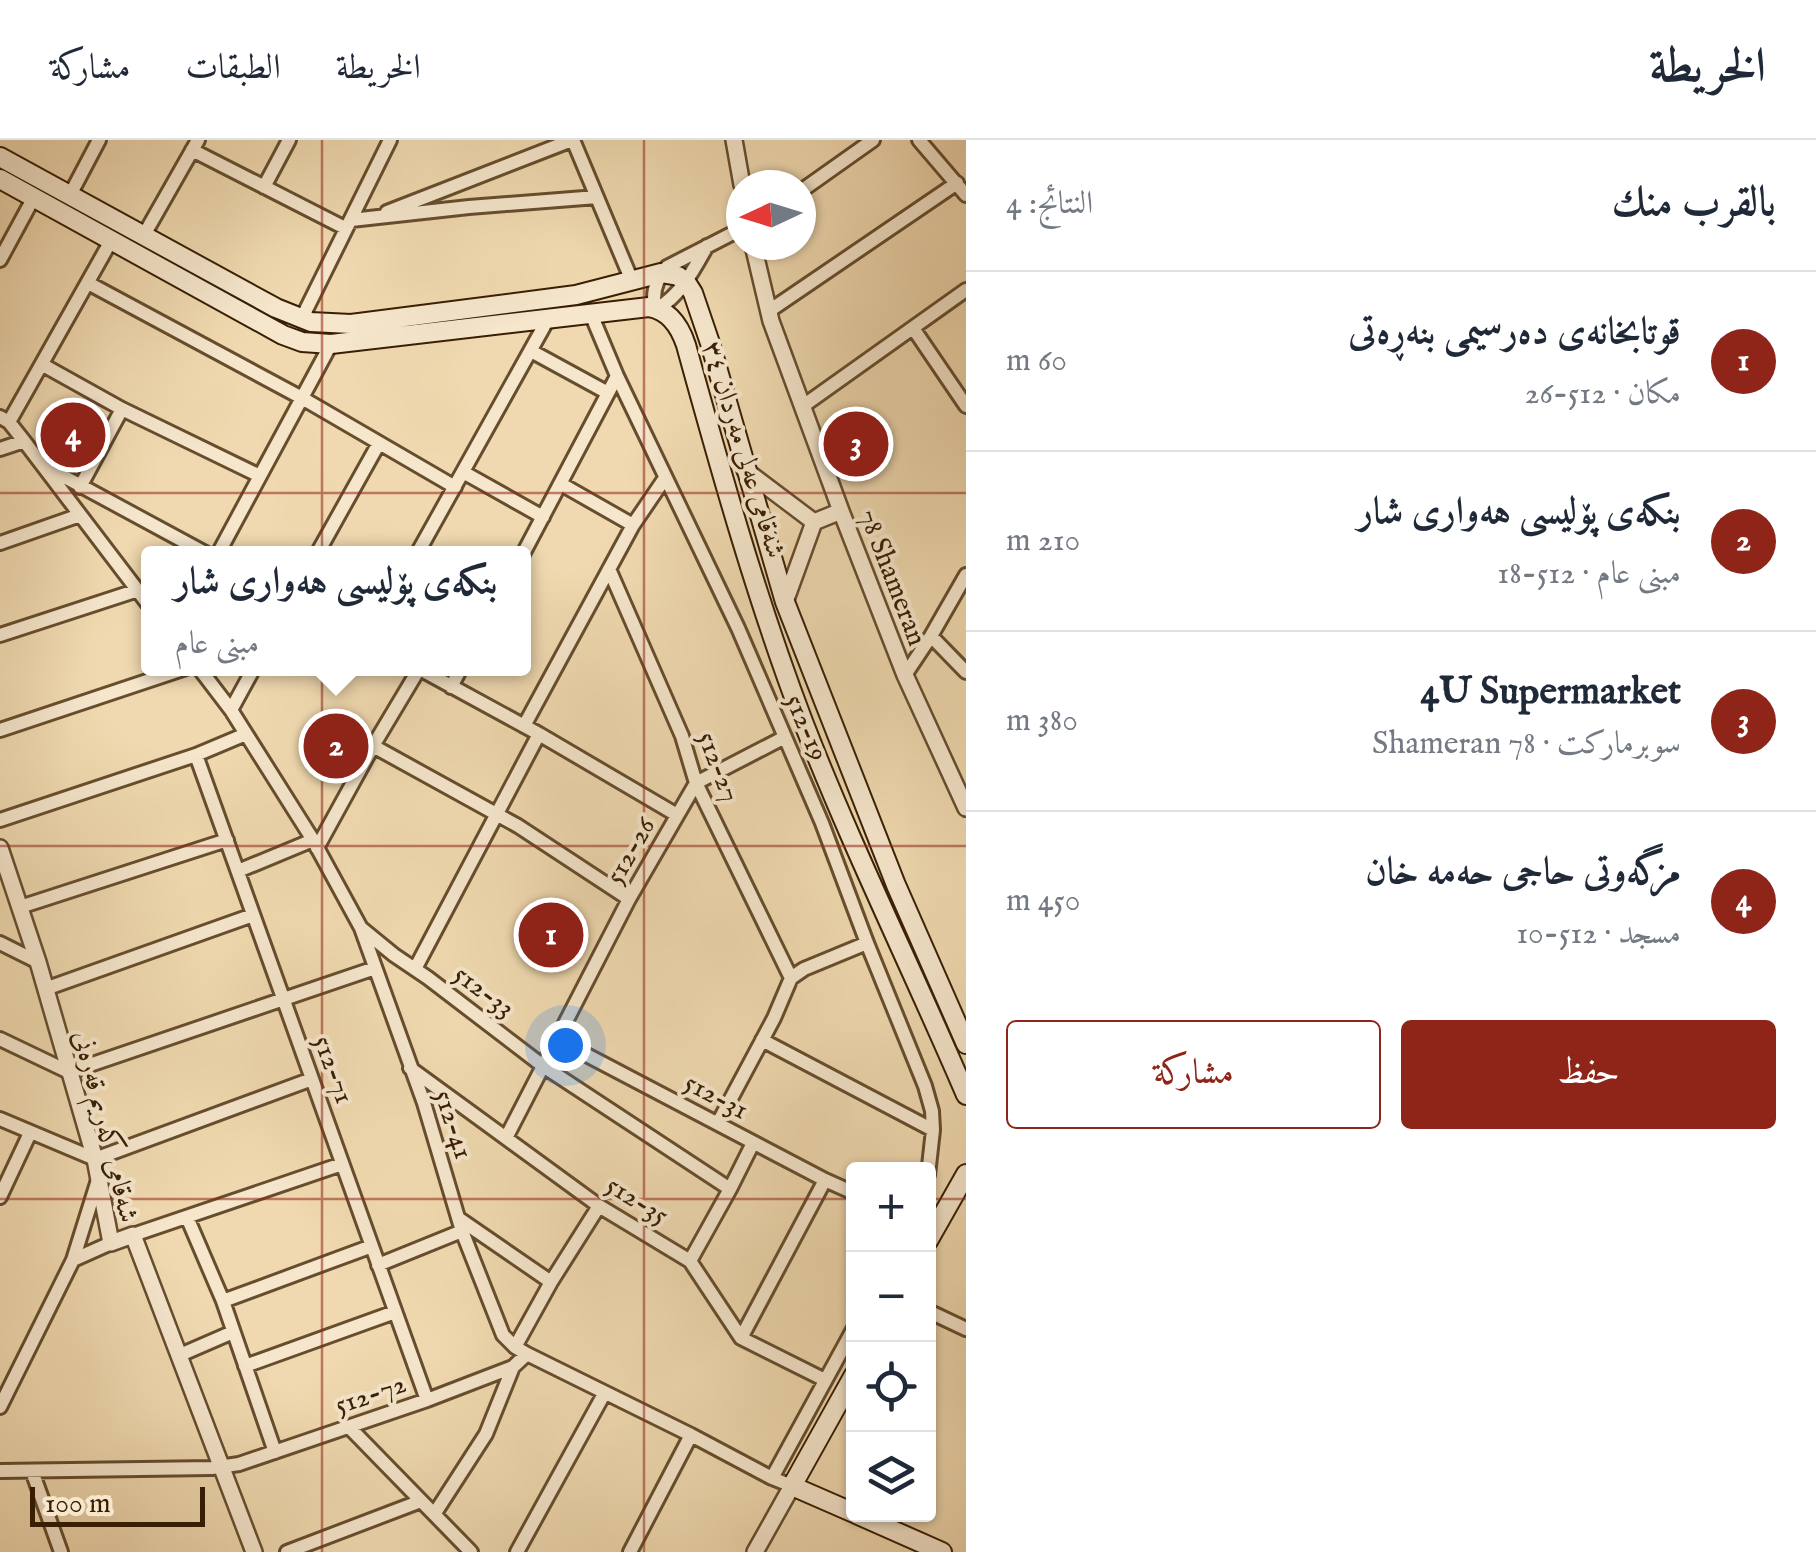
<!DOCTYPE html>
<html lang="ar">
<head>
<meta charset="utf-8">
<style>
	body { margin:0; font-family:"IM FELL English",Amiri,serif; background:#f6f6f7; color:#1f2937; direction:rtl }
	.controls { position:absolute; right:30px; bottom:30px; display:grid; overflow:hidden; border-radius:10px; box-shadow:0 2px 8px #0004 }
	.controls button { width:90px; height:90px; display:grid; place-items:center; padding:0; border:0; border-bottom:2px solid #e0e1e3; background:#fff; color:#1f2937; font:50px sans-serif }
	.compass { position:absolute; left:726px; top:30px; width:90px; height:90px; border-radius:50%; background:#fff; box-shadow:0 2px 8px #0004; rotate:266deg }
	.scale { position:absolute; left:30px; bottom:25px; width:175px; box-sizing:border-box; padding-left:10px; border:5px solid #381e02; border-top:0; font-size:28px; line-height:35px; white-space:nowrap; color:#381e02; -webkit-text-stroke:8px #f5e6cc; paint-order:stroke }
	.you { position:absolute; left:565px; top:905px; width:35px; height:35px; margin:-25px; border:8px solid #fff; border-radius:50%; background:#1a73e8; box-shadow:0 0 0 15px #1a73e833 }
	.badge { display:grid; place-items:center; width:65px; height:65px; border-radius:50%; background:#8f2418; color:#fff; font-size:32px; font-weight:700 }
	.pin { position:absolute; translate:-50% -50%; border:5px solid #fff; box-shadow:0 2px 10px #0006 }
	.popup { position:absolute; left:141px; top:406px; width:390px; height:130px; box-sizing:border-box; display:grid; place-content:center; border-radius:10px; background:#fff; filter:drop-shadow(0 2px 8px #0005); font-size:32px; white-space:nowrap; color:#747a83 }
	.popup b { font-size:38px; color:#1f2937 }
	.popup::after { content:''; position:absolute; left:50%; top:100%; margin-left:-20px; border:20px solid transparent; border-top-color:#fff }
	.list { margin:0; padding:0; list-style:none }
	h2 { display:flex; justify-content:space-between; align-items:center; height:130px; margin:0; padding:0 40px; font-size:42px }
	h2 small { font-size:32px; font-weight:400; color:#747a83 }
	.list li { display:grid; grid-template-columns:65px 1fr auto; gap:30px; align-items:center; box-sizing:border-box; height:180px; padding:0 40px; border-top:2px solid #e0e1e3 }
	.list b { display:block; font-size:38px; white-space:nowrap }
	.list p { margin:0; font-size:32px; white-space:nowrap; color:#747a83 }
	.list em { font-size:32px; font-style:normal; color:#747a83 }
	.actions { display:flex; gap:20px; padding:30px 40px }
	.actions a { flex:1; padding:22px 0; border:2px solid #8f2418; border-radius:10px; text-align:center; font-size:35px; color:#8f2418 }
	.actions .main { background:#8f2418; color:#fff }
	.icon { flex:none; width:55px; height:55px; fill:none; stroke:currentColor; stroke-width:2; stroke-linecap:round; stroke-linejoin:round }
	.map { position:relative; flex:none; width:966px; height:1412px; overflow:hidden; direction:ltr }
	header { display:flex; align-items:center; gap:60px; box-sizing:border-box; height:140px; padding:0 50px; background:#fff; border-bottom:2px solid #e0e1e3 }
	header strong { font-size:48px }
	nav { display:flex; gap:55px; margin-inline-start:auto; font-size:35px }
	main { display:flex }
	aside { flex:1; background:#fff }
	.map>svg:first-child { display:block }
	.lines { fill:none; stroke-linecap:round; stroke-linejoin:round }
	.minor-casing { stroke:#664d2e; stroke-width:18 }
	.tertiary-casing { stroke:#664d2e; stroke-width:20 }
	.secondary-casing { stroke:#381e02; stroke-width:22 }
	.minor { stroke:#f5e6cc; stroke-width:12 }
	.tertiary { stroke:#f5e6cc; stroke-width:15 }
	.secondary { stroke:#f5e6cc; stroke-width:18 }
	.grid { fill:none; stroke:#8f2418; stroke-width:2.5; stroke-opacity:0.55 }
	.labels { text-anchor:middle; stroke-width:8; stroke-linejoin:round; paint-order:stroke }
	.street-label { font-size:28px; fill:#381e02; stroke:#f5e6cc }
</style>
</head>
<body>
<header>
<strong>الخريطة</strong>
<nav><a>الخريطة</a><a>الطبقات</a><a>مشاركة</a></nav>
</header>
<main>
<aside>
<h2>بالقرب منك<small>النتائج: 4</small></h2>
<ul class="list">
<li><span class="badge">1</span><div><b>قوتابخانەی دەرسیمی بنەڕەتی</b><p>مكان · 512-26</p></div><em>60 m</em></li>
<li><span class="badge">2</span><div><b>بنکەی پۆلیسی هەواری شار</b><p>مبنى عام · 512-18</p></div><em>210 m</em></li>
<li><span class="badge">3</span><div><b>4U Supermarket</b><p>سوبرماركت · 78 Shameran</p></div><em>380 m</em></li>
<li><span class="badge">4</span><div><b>مزگەوتی حاجی حەمە خان</b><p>مسجد · 512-10</p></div><em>450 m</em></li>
</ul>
<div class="actions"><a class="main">حفظ</a><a>مشاركة</a></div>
</aside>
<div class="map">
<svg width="966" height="1412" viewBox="0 0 966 1412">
	<rect width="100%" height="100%" fill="#f0d9b0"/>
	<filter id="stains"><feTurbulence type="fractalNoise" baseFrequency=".002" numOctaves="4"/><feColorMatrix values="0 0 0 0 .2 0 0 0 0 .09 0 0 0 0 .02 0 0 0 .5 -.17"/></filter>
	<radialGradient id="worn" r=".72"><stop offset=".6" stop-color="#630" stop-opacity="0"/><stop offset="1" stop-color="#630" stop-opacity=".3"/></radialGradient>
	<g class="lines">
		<!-- minor casing -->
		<g class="minor-casing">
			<path id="minor" d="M573,0L632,141
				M919,0L966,55
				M192,10L345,88
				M264,47L289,0
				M801,51L873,0
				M70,55L99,0
				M387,72L572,0
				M351,80L469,67L597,57
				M144,95L198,0
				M0,120L34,57
				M88,143L302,258L455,347
				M655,167C652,152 657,138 667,127L741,89
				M658,168C681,155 694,129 707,106
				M769,171L957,43
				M591,174L617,236L738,488L822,683L867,803L925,946L932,971L933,990L928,1035
				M301,180L390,0
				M913,188L966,266
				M531,211L608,253
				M43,225L122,269L260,336
				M803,266L966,150
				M0,277L9,282L24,301L148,464
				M9,282L112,99
				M0,309L24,301
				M48,328L207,414
				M463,332L543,377
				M561,344L633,385
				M80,347L122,269
				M0,403L80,375
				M218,414L331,204
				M317,414L379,303
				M417,414L548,179
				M523,414L617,236
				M609,429L682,596L696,643L791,838
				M0,495L138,450
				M931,496L966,532
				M199,528L231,570L313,700L361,788L424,963L462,1091L503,1195L515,1207L527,1214L691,1295L772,1338
				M418,528L539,594L677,675
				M905,535L931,496L966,435
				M451,547L461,528
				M231,570L254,528
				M524,586L633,385L665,338
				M0,590L186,528
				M373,606L518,686L629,759
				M196,615L427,1260
				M0,680L196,615L246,594
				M317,708L373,606L419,529
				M238,731L313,700
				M20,767L227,700
				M361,788L394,815L428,838L543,926L730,1049
				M0,803L38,822
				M415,829L539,594
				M45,849L253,775
				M0,899L69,932L375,828
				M558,900L825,1040L854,1053
				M762,900L933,990
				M410,928L599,1066L690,1121L741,1198L825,1240
				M0,979L95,1019L312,939
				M718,983L774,878L791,838L804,829L867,803
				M506,998L629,759L696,643L785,597
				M0,1057L30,993
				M187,1077L223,1161L275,1312
				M458,1078L551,1142
				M133,1095L342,1024
				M73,1120L111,1103
				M690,1121L730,1049L753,1003
				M378,1125L462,1091
				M223,1161L372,1106
				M928,1171L966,1189
				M741,1198L825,1040
				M515,1207L551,1142L599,1066
				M180,1215L233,1192
				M245,1226L395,1172
				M0,1267L73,1120L98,1040
				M349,1287L471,1412
				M0,1331L212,1328L239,1324L427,1260L513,1227L527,1214
				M32,1331L61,1412
				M792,1346L772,1338L854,1188
				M435,1373L486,1294L513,1227
				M287,1412L421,1361
				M517,1412L604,1254
				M630,1412L691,1295"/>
		</g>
		<!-- tertiary casing -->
		<g class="tertiary-casing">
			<path id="tertiary" d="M734,0L742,45
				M753,105L771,181L841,371L905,535L966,668
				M745,330L814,382
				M785,462L814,382L841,371
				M0,708L38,822L95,1019L111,1103L133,1095L254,1412
				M755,1412L792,1346"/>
		</g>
		<!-- secondary casing -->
		<g class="secondary-casing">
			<path id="secondary" d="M0,17L276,168L311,182L351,184L576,155L661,133L678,136L686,142L693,153L710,203L785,462L896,745L966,904
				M0,39L283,195L302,202L331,204L649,167C669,170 680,187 686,205C721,332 757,461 804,584C853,710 913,831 966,955
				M928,1101L966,1034
				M854,1235L792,1346L854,1373
				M856,1374L942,1412"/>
		</g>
		<!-- minor -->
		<use href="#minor" class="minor"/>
		<!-- tertiary -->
		<use href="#tertiary" class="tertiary"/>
		<!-- secondary -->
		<use href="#secondary" class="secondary"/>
	</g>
	<!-- grid -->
	<path class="grid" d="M322,0V1412M644,0V1412M0,353H966M0,706H966M0,1059H854M928,1059H966"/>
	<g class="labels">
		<!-- street labels -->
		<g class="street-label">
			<text transform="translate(745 309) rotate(73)" y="10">شەقامی عەلی مەردان ٣٤</text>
			<text transform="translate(894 437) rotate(69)" y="10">78 Shameran</text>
			<text transform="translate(808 587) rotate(67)" y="10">512-19</text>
			<text transform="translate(720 626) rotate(69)" y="10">512-27</text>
			<text transform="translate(629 710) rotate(-60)" y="10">512-26</text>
			<text transform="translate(485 850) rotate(37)" y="10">512-33</text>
			<text transform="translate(335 929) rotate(70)" y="10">512-71</text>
			<text transform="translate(717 955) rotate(28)" y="10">512-31</text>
			<text transform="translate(455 984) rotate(72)" y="10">512-41</text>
			<text transform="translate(107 986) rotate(76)" y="10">شەقامی کەریم قەرەنی</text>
			<text transform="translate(638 1059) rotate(32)" y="10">512-35</text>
			<text transform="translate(370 1253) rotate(-19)" y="10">512-72</text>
		</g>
	</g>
	<rect width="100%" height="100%" filter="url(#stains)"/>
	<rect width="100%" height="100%" fill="url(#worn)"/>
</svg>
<div class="controls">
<button>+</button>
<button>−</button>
<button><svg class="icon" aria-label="locate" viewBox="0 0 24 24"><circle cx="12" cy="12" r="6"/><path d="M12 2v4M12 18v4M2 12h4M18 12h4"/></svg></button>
<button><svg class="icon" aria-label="layers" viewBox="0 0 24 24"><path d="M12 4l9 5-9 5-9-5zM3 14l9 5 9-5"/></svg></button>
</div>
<svg class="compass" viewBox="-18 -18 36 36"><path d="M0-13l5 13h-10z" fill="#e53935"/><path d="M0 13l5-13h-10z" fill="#747a83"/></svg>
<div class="scale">100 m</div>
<div class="you"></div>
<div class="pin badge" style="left:551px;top:795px">1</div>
<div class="pin badge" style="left:336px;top:606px">2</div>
<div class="popup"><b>بنکەی پۆلیسی هەواری شار</b>مبنى عام</div>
<div class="pin badge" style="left:856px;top:304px">3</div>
<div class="pin badge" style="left:73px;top:295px">4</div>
</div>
</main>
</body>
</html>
